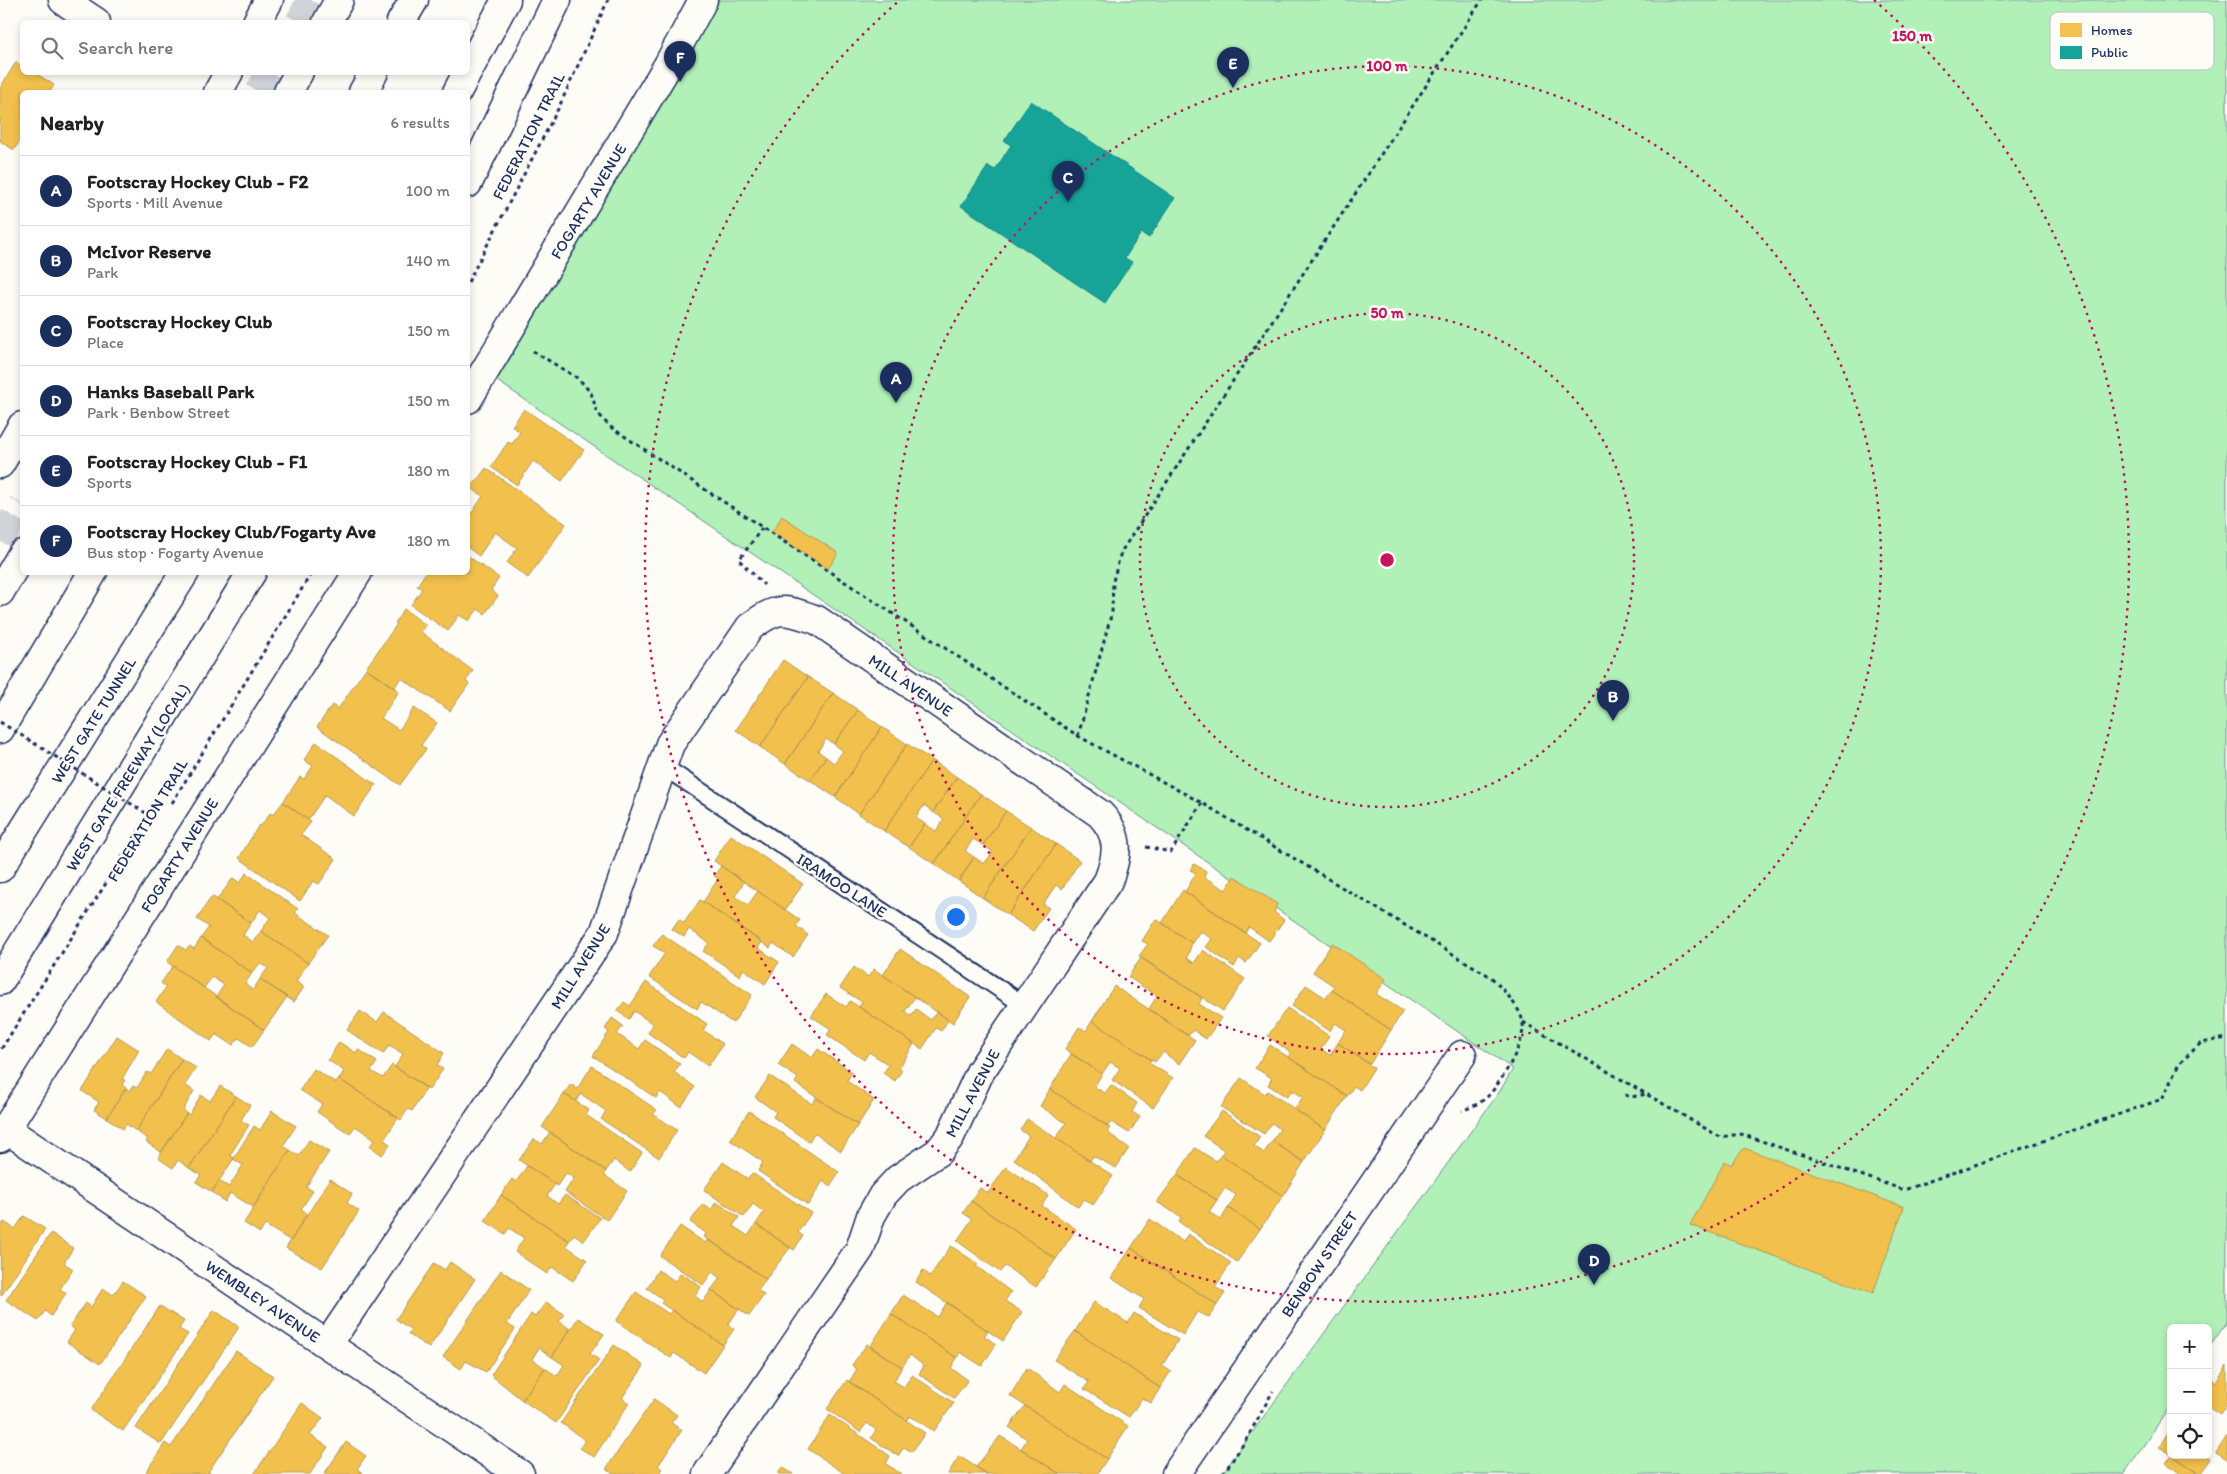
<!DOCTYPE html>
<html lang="en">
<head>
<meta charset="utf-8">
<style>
	body { margin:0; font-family:Itim,sans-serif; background:#f2f2f2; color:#222 }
	.controls { position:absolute; right:15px; bottom:15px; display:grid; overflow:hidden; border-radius:8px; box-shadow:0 2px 8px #0003 }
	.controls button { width:45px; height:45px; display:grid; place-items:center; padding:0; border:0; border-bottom:1px solid #e0e0e0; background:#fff; color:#222; font:25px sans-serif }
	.you { position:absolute; left:955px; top:916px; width:18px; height:18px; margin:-12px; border:4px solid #fff; border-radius:50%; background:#1a73e8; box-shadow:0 0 0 8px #1a73e833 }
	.badge { display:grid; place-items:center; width:32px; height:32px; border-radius:50%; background:#1b2f5e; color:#fff; font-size:16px; font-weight:700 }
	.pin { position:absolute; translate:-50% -41px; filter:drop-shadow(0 1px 2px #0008) }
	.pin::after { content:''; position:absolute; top:26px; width:18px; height:15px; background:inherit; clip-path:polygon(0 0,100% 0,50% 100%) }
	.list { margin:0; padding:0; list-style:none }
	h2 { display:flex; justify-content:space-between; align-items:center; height:65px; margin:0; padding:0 20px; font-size:21px }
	h2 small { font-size:16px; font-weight:400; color:#767676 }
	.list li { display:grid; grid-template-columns:32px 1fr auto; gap:15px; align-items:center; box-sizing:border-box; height:70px; padding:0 20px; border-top:1px solid #e0e0e0 }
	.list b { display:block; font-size:19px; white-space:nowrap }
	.list p { margin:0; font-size:16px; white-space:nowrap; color:#767676 }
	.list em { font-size:16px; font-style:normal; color:#767676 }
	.icon { flex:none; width:28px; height:28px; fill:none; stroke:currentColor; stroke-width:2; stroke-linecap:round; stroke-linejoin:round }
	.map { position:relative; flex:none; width:2227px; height:1474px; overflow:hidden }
	.search { position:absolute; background:#fff; box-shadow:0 2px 8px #0003; left:20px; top:20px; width:450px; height:55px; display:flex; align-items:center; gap:12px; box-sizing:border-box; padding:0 18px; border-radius:8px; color:#767676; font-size:19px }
	.panel { position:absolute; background:#fff; box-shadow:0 2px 8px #0003; left:20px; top:90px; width:450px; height:485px; border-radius:8px }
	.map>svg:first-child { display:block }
	.green { fill:#b1f1b8; stroke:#66908b }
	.homes { fill:#f2c14e; stroke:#b29553 }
	.public { fill:#17a398; stroke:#188087 }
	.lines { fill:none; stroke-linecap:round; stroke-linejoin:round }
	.motorway-tunnel { stroke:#d0d3d8; stroke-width:28; stroke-dasharray:28 14; stroke-linecap:butt }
	.service-casing { stroke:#1b2f5e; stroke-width:20 }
	.minor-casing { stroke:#1b2f5e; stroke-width:31 }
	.motorway-casing { stroke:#1b2f5e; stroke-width:31 }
	.path { stroke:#1b2f5e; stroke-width:3; stroke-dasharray:4 4; stroke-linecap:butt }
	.service { stroke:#fdfcf7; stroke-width:16 }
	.minor { stroke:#fdfcf7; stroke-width:28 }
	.motorway { stroke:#fdfcf7; stroke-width:28 }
	.path-bridge { stroke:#1b2f5e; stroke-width:3; stroke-dasharray:4 4; stroke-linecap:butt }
	.ring { fill:none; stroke:#c2185b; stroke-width:2.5; stroke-dasharray:2.5 5 }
	.labels { text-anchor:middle; stroke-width:5; stroke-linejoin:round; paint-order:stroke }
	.street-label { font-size:16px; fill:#1b2f5e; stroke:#fdfcf7 }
	.key { fill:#fdfcf7; stroke:#b9bec9; stroke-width:1 }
	.key-label { font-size:14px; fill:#1b2f5e }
	.centre { fill:#c2185b; stroke:#fdfcf7; stroke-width:2.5 }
	.ring-label { font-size:15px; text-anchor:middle; font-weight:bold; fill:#c2185b; stroke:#fdfcf7; stroke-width:5; stroke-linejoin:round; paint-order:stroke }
</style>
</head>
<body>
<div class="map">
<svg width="2227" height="1474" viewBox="0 0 2227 1474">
	<rect width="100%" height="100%" fill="#fdfcf7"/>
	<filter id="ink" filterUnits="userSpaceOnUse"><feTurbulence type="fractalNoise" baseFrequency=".02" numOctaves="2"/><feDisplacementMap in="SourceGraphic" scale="10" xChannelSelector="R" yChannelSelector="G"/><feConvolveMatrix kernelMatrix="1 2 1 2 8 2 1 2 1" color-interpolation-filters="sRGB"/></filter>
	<g filter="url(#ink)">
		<!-- green -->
		<path class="green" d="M703,0H2227V1322L2208,1349V1328H2171V1405L2124,1474H1222L1498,1094L1513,1069L484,372Z"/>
		<!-- homes -->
		<path class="homes" d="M16,62L22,66V72H34L54,85L50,92H22V137L14,150L0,141V88Z
			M524,409L584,450L562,481L533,461L517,485L491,467L508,442L512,444L520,432L512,426Z
			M486,468L566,524L528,578L507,563L517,548L495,532L479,556L468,548V509L472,513L483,496L471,488Z
			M782,516L838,553L828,569L772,532Z
			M468,556L499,578L491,590L498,596L485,614L478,609L469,621L459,615L448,631L411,605L422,589L417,586L426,572H468Z
			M404,609L426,625L421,632L473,671L466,681L469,684L450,711L401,678L394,688L366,668L397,624L395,623Z
			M783,660L808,677L760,747L736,730Z
			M366,668L399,691L381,718L399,730L414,708L437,723L421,745L426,749L400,785L317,727L332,705L338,709Z
			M808,677L833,693L785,764L760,747Z
			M833,693L858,710L834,744L826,739L818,751L826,757L810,780L785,764Z
			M858,710L882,727L835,797L810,780L826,757L834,763L843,751L834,744Z
			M882,727L907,744L859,814L835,797Z
			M316,742L376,785L354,816L325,795L308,820L283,802L300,777L304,779L313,766L304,760Z
			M907,744L932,760L884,831L859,814Z
			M932,760L957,777L933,812L924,805L916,818L925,824L909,847L884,831Z
			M957,777L981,794L934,864L909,847L925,824L936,831L944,819L933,812Z
			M981,794L1006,811L983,845L973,839L965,851L974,857L959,881L934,864Z
			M283,802L311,822L301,835L336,859L319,884L313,881L300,901L239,858L259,825L261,826L270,813L273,815Z
			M1006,811L1031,827L983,898L959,881L974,857L984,864L993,852L983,845Z
			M1031,827L1056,844L1008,915L983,898Z
			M731,835L803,884L785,910L714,861Z
			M1056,844L1080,861L1062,889L1056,885L1043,904L1049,908L1033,931L1008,915Z
			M1194,864L1206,871L1204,877L1226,890L1234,876L1277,904L1274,912L1284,920L1269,941L1249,927L1245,933L1185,892L1196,873L1190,870Z
			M721,866L744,882L735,896L748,905L758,891L800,920L796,926L808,935L793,957L773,943L770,948L703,902L718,879L714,876Z
			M246,873L298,909L295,913L328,935L308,963L261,931L270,918L260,910L251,923L217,900L233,878L240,883Z
			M1183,890L1260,943L1246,963L1239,958L1234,967L1206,947L1212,939L1200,931L1192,943L1162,923Z
			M212,896L251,923L243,935L253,942L261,931L308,963L296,981L304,987L294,1002L260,979L268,968L260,963L252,973L201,938L209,927L197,919Z
			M700,900L762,942L758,948L779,962L765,984L743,969L740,976L703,951L709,943L689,929L684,937L672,929L679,919L684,923Z
			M1156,919L1192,943L1187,958L1194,963L1203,950L1245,979L1223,1011L1139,956L1148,944L1142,941Z
			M662,934L752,995L733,1023L701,1002L697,1009L649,977L665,953L653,946Z
			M201,938L252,973L245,984L253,990L260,979L287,997L264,1030L216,997L224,985L212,977L204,988L167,962L178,945L186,950L190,946L194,949Z
			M1332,943L1386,979L1376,994L1403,1011L1391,1030L1332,990L1334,986L1313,972Z
			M900,949L970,997L953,1023L883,975Z
			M1141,958L1202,998L1199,1004L1221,1018L1206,1039L1193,1030L1188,1036L1149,1009L1157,996L1128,977Z
			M173,966L264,1030L252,1047L239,1038L233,1045L216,1034L211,1041L156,1002L166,987L161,983Z
			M854,967L868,977L874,969L915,997L905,1011L911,1016L916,1009L931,1020L937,1011L948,1020L941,1031L936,1028L922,1049L859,1007L862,1002L840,988Z
			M646,982L707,1024L703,1030L723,1044L708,1066L688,1052L684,1058L648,1033L653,1024L634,1011L629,1019L617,1011L624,1002L630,1006Z
			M1306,985L1326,998L1332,990L1391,1030L1370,1064L1338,1043L1346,1030L1335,1023L1330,1031L1292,1006Z
			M1114,986L1195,1040L1179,1064L1163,1052L1155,1062L1092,1021Z
			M826,994L846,1007L850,1001L914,1044L899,1068L902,1070L895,1081L883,1073L889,1065L869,1052L864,1060L827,1035L831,1029L811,1016Z
			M1287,1008L1329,1036L1321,1049L1330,1055L1338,1043L1374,1068L1360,1090L1354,1086L1347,1096L1288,1057L1291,1053L1268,1036Z
			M360,1011L377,1022L384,1012L444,1053L437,1065L443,1069L429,1090L395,1067L403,1054L389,1045L383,1054L347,1030Z
			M612,1018L623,1026L617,1034L639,1049L645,1040L680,1064L674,1072L695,1087L681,1107L660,1092L656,1098L593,1056L609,1032L605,1029Z
			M1092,1021L1151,1060L1149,1063L1173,1078L1153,1108L1112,1080L1120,1068L1110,1062L1102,1074L1065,1049L1079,1027L1086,1031Z
			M117,1036L139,1050L122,1079L125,1080L122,1085L126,1088L107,1118L94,1110L99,1102L82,1091Z
			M339,1042L356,1053L358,1049L377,1062L371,1071L383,1078L392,1065L427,1088L412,1111L408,1109L401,1120L339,1079L344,1071L328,1060Z
			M792,1044L812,1058L818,1049L852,1072L847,1081L874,1100L858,1125L795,1083L798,1078L778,1065Z
			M1270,1045L1347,1096L1325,1130L1294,1109L1303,1097L1292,1090L1287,1097L1268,1085L1272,1078L1255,1068Z
			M167,1049L182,1059L136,1131L126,1124L123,1129L107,1118L126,1088L130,1091L133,1086L137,1088L147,1072L151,1074Z
			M1071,1054L1102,1074L1094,1087L1105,1093L1111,1085L1137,1103L1132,1112L1140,1117L1129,1133L1111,1122L1108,1126L1050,1089Z
			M182,1059L196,1068L185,1085L194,1091L183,1110L187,1113L161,1152L146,1142L148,1139L136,1131Z
			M592,1066L657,1110L653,1114L677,1130L659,1158L601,1119L606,1111L581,1094L576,1101L564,1094L571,1084L577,1089Z
			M314,1069L336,1083L339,1079L398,1118L384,1140L390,1144L382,1155L370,1146L375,1139L355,1126L350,1134L317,1112L322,1104L300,1090Z
			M770,1076L812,1104L816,1098L858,1125L841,1151L814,1133L809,1142L773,1117L776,1112L755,1097Z
			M1241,1078L1265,1094L1268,1091L1325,1130L1304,1162L1272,1141L1280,1129L1272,1123L1264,1134L1221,1107Z
			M220,1086L236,1096L189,1168L178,1160L173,1168L158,1158L187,1113L189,1115L201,1095L210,1101Z
			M1050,1089L1110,1128L1107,1132L1129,1148L1116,1168L1093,1156L1090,1161L1056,1138L1066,1123L1040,1106Z
			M564,1094L589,1110L586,1115L642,1153L630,1172L614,1160L606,1171L542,1127Z
			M236,1096L250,1105L241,1120L249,1125L230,1155L234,1158L212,1192L196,1182L201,1175L189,1168Z
			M272,1111L296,1126L283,1146L290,1150L253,1207L230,1193L225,1202L212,1192L219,1181L229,1187L243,1165L233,1159L254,1126L260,1130Z
			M749,1111L839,1172L830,1186L823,1181L808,1205L758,1171L763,1162L730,1140Z
			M1222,1111L1260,1137L1254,1146L1264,1153L1272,1141L1304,1162L1283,1196L1221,1155L1224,1150L1203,1136Z
			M1027,1119L1113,1176L1093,1205L1084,1199L1078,1207L1014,1159L1029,1136L1020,1130Z
			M550,1132L606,1171L604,1175L627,1191L607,1220L565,1192L574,1178L566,1173L557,1186L519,1160L534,1139L542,1144Z
			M309,1140L329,1152L306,1187L313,1191L301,1209L307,1213L291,1241L265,1225L260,1233L244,1223L290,1150L299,1156Z
			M1195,1148L1216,1161L1221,1155L1283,1196L1260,1229L1228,1208L1236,1195L1225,1188L1217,1200L1177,1175Z
			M1744,1148L1904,1207L1873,1293L1690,1225L1725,1161L1731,1165Z
			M723,1162L748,1179L752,1173L811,1213L798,1232L803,1236L794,1250L756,1224L764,1212L753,1204L744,1217L704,1190Z
			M527,1166L555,1184L547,1196L558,1204L565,1195L600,1218L584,1241L574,1234L569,1241L501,1195L512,1179L516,1182Z
			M1006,1167L1048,1195L1042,1206L1076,1229L1056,1259L971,1201L980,1188L988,1193Z
			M1177,1175L1217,1200L1209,1212L1221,1220L1228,1208L1260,1229L1237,1262L1179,1222L1181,1217L1157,1202Z
			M330,1179L352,1194L347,1203L359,1211L322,1268L286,1248Z
			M501,1195L569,1241L566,1246L587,1260L573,1281L552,1267L547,1274L515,1252L524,1238L509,1228L505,1234L485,1221Z
			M971,1201L1056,1259L1036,1287L1005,1266L1000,1272L957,1241L972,1219L963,1213Z
			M716,1202L739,1217L733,1226L748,1236L756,1224L790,1248L766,1279L704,1237L706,1233L690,1222L703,1204L711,1210Z
			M24,1216L45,1229L1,1296L0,1228L4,1222L15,1229Z
			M1150,1219L1183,1242L1188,1234L1231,1263L1215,1287L1225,1293L1217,1305L1131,1248Z
			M680,1226L705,1243L708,1239L766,1279L758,1291L764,1295L749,1316L711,1290L720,1278L712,1272L703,1285L660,1256Z
			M51,1233L73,1248L64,1263L73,1269L60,1289L66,1293L51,1316L45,1311L38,1321L6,1300Z
			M951,1246L978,1264L976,1266L1011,1292L1005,1301L1022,1312L1003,1341L916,1282L923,1270L930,1276Z
			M1131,1248L1217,1305L1209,1317L1197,1312L1183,1335L1139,1308L1144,1299L1111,1278Z
			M450,1262L475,1279L429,1348L408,1334L411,1330L396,1319L434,1263L445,1270Z
			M501,1270L529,1290L507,1324L515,1329L486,1372L466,1361L461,1369L443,1357Z
			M658,1270L675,1281L681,1273L701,1287L695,1296L703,1302L711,1290L739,1309L728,1325L734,1329L723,1345L661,1303L663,1299L647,1288Z
			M123,1281L146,1296L100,1364L67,1342L75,1330L70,1326L86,1303L91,1307L103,1288L113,1295Z
			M636,1292L669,1314L672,1310L723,1345L704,1373L674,1353L671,1358L616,1321Z
			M903,1295L938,1317L947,1302L988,1331L984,1336L996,1344L982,1366L960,1352L957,1358L891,1314Z
			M546,1302L564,1314L559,1321L570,1329L552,1357L539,1348L532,1359L545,1368L522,1400L491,1375L531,1314L535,1317Z
			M1094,1302L1128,1323L1134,1313L1178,1340L1162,1366L1171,1371L1160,1388L1075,1331Z
			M160,1306L184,1321L179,1329L188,1334L123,1431L91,1410Z
			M214,1310L239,1327L161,1444L136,1428Z
			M891,1314L957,1358L951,1368L968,1380L954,1398L919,1374L924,1366L910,1355L902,1367L870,1347Z
			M578,1318L604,1334L590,1354L599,1360L556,1423L522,1400L545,1368L557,1376L564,1365L552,1357Z
			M1075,1331L1160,1388L1151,1403L1142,1398L1129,1417L1084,1389L1089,1382L1054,1360Z
			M867,1344L902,1367L894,1381L904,1387L912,1375L954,1403L934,1431L910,1416L906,1420L849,1382L857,1369L852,1365Z
			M614,1345L644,1366L622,1398L629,1403L594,1457L580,1448L585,1440L561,1423Z
			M236,1351L273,1376L208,1472L212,1474H149L146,1472L165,1443L171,1447Z
			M2227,1366V1404L2220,1415L2208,1407V1377L2216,1382Z
			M1027,1368L1060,1392L1065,1384L1128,1426L1107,1459L1010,1396Z
			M847,1380L925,1433L912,1452L904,1447L898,1456L871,1438L876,1430L867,1423L860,1432L827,1409Z
			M654,1399L677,1415L671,1423L682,1430L658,1466L662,1469L659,1474H614L606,1469Z
			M302,1403L323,1418L310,1435L328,1447L310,1474H254Z
			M1025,1406L1107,1459L1097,1474H1060L1021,1449L1027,1439L1009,1427Z
			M830,1415L890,1456L886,1464L902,1474H845L808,1449Z
			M2169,1431L2171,1432V1454L2159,1447Z
			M1000,1436L1023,1450L1060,1474H987L976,1467Z
			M2227,1436V1461L2216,1453Z
			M346,1442L366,1456L357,1469L364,1474H324Z
			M2172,1455H2204L2211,1459L2200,1474Z
			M2172,1455L2197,1472L2195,1474H2182L2166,1463Z
			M959,1456L976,1467L987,1474H948Z
			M782,1467L793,1474H778Z"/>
		<!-- public -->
		<path class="public" d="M1031,101L1175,198L1149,238L1141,233L1125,258L1132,262L1105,303L961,206L988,166L995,170L1011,145L1004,141Z"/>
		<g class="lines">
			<!-- motorway-tunnel -->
			<path class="motorway-tunnel" d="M299,22L311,0
				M259,92L270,72
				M0,541L22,504"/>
			<!-- service casing -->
			<g class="service-casing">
				<path id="service" d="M661,765L1024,1005"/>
			</g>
			<!-- minor casing -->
			<g class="minor-casing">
				<path id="minor" d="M63,0L96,22
					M468,399L668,65L703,0
					M6,1129L520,1474
					M0,1138L358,572
					M328,1344L604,933L670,744L750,627C779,605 785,609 817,620L1100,814C1121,836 1118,855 1108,881L980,1072L950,1137L938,1152L898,1179L883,1195L871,1216L860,1249L707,1474
					M1176,1474L1462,1055"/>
			</g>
			<!-- motorway casing -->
			<g class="motorway-casing">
				<path id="motorway" d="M257,22L269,0
					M327,22L339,0
					M401,22L414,0
					M218,92L229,72
					M288,92L299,72
					M363,92L374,72
					M457,92L506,0
					M468,183L557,0
					M0,464L22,426
					M0,592L22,554
					M0,729L93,572
					M0,868L185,572
					M0,981L252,572"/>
			</g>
			<!-- path -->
			<path class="path" d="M468,282L559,107L608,0
				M533,351L579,379L591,393L597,412L609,426L1078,736L1202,803L1491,977C1501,988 1522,1008 1523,1024C1525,1043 1502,1081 1488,1096C1481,1103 1471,1107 1462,1111
				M762,528L739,560L764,585
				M1078,736L1112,612L1113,581L1121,552L1482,0
				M172,803L312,572
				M1146,847L1171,852L1202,803
				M1523,1022L1720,1137L1741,1134L1904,1190L2162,1099L2179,1064L2201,1043L2227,1038
				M1625,1095L1631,1097L1647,1094
				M1223,1474L1246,1440L1273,1391"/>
			<!-- service -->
			<use href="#service" class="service"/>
			<!-- minor -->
			<use href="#minor" class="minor"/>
			<!-- motorway -->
			<use href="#motorway" class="motorway"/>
			<!-- path-bridge -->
			<path class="path-bridge" d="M0,722L149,815L0,1051"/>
		</g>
	</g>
	<!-- distance rings -->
	<g class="ring">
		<circle cx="1387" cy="560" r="247"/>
		<circle cx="1387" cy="560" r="494"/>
		<path d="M1874 0A742 742 0 1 1 900 0"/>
	</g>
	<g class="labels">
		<!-- street labels -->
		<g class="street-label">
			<text transform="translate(528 136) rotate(-63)" y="6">FEDERATION TRAIL</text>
			<text transform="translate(588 201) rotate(-59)" y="6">FOGARTY AVENUE</text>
			<text transform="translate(911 685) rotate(34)" y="6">MILL AVENUE</text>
			<text transform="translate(93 720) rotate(-58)" y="6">WEST GATE TUNNEL</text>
			<text transform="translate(127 777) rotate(-58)" y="6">WEST GATE FREEWAY (LOCAL)</text>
			<text transform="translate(147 820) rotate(-59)" y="6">FEDERATION TRAIL</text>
			<text transform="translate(179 855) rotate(-58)" y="6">FOGARTY AVENUE</text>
			<text transform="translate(842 885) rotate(33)" y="6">IRAMOO LANE</text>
			<text transform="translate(580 966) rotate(-58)" y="6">MILL AVENUE</text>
			<text transform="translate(972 1093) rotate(-62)" y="6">MILL AVENUE</text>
			<text transform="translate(1319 1264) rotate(-56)" y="6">BENBOW STREET</text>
			<text transform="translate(263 1301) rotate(34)" y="6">WEMBLEY AVENUE</text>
		</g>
	</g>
	<!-- legend -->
	<rect x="2050" y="12" width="164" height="58" rx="8" class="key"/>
	<rect x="2060" y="23" width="22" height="14" fill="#f2c14e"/>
	<rect x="2060" y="46" width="22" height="13" fill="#17a398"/>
	<g class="key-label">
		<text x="2091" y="35">Homes</text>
		<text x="2091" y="57">Public</text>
	</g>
	<circle cx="1387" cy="560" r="8" class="centre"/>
	<g class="ring-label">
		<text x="1912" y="41">150 m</text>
		<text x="1387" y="71">100 m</text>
		<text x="1387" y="318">50 m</text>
	</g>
</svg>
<div class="controls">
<button>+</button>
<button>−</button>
<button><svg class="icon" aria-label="locate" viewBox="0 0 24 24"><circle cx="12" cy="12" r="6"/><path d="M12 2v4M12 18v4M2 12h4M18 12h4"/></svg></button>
</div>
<div class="you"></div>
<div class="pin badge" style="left:896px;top:403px">A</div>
<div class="pin badge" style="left:1613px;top:721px">B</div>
<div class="pin badge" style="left:1068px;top:202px">C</div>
<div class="pin badge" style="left:1594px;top:1285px">D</div>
<div class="pin badge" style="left:1233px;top:88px">E</div>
<div class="pin badge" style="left:680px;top:82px">F</div>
<div class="search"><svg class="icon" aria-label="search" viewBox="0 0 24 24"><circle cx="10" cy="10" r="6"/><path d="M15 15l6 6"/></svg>Search here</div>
<section class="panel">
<h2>Nearby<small>6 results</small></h2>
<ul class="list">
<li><span class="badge">A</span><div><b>Footscray Hockey Club - F2</b><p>Sports · Mill Avenue</p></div><em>100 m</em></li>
<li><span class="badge">B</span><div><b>McIvor Reserve</b><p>Park</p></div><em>140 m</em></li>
<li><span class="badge">C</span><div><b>Footscray Hockey Club</b><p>Place</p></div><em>150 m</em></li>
<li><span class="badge">D</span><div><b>Hanks Baseball Park</b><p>Park · Benbow Street</p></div><em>150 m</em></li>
<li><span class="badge">E</span><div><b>Footscray Hockey Club - F1</b><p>Sports</p></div><em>180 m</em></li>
<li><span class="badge">F</span><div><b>Footscray Hockey Club/Fogarty Ave</b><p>Bus stop · Fogarty Avenue</p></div><em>180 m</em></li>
</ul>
</section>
</div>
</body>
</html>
